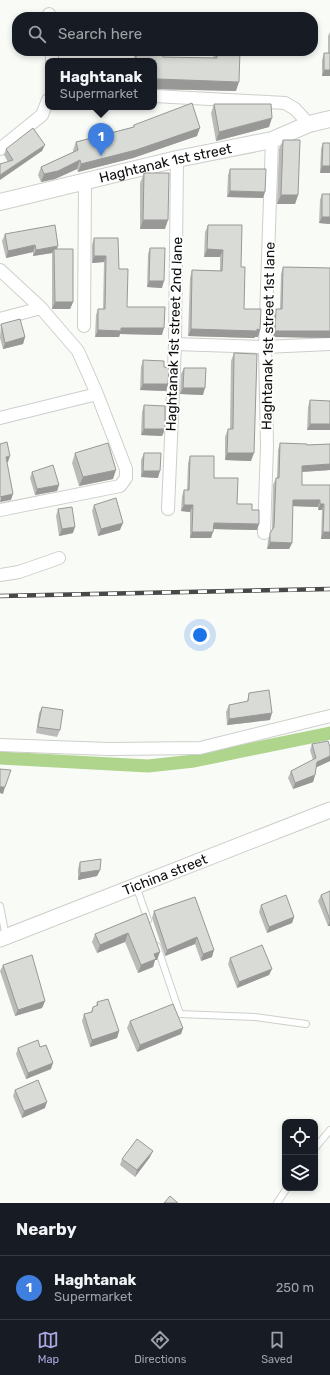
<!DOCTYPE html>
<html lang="en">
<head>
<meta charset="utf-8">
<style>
	body { margin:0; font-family:Rubik,sans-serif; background:#20242c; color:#f1f3f6 }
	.controls { position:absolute; right:12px; bottom:12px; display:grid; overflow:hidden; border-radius:8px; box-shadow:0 2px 6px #0003 }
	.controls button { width:36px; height:36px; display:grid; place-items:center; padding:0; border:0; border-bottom:1px solid #363941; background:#171b24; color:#f1f3f6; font:20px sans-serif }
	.you { position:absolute; left:200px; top:635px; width:14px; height:14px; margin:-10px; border:3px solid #fff; border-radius:50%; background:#1a73e8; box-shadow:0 0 0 6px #1a73e833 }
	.badge { display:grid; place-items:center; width:26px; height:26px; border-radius:50%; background:#ada6de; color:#fff; font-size:13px; font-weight:700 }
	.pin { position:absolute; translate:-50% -33px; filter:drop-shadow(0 1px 2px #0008) }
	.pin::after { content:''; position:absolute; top:21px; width:14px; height:12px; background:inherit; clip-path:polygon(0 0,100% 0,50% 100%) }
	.popup { position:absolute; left:45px; top:58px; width:112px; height:52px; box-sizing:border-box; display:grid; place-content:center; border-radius:8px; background:#171b24; filter:drop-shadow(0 1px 3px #0005); font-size:13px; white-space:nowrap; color:#9ea1a6 }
	.popup b { font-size:15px; color:#f1f3f6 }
	.popup::after { content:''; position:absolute; left:50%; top:100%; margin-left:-8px; border:8px solid transparent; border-top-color:#171b24 }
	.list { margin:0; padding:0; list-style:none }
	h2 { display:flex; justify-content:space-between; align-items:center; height:52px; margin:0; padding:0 16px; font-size:17px }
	h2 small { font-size:13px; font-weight:400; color:#9ea1a6 }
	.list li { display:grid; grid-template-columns:26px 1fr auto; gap:12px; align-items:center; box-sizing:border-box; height:64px; padding:0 16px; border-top:1px solid #363941 }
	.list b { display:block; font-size:15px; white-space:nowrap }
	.list p { margin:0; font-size:13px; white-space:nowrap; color:#9ea1a6 }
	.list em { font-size:13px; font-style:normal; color:#9ea1a6 }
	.icon { flex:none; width:22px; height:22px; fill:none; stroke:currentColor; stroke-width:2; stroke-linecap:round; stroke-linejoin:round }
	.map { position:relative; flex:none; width:330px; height:1203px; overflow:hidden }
	.search { position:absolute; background:#171b24; box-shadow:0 2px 6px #0003; left:12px; right:12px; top:12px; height:44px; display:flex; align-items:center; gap:10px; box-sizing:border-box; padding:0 14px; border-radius:16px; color:#9ea1a6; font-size:15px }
	.sheet { height:116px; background:#171b24 }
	nav { display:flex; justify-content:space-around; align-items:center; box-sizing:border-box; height:56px; border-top:1px solid #363941; background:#171b24; font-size:11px; color:#9ea1a6 }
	nav a { display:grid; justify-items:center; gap:2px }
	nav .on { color:#ada6de }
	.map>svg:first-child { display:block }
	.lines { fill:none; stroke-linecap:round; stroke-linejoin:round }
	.canal { stroke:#afd48b; stroke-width:13 }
	.service-casing { stroke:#cdcfcb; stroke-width:8 }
	.minor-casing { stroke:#cdcfcb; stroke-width:14 }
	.tertiary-casing { stroke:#cdcfcb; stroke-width:17 }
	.secondary-casing { stroke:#cdcfcb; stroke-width:18 }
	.service { stroke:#fff; stroke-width:6 }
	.minor { stroke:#fff; stroke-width:12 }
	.tertiary { stroke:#fff; stroke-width:15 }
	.secondary { stroke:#fff; stroke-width:16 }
	.rail-casing { stroke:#484947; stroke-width:4.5 }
	.rail { stroke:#fff; stroke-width:3; stroke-dasharray:9; stroke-linecap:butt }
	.wall { fill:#bbbcb9 }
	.shaded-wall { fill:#989996 }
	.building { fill:#d9dbd7; stroke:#989996 }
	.labels { text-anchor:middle; stroke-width:4; stroke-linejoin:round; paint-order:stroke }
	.street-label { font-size:14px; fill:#0e0e0d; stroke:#fff }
</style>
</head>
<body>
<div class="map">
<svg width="330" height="1203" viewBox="0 0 330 1203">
	<rect width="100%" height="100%" fill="#f9fbf7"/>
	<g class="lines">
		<!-- canal -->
		<path class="canal" d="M0,758L148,766L194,761L330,733"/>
		<!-- service casing -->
		<g class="service-casing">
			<path id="service" d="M136,886L148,920
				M0,906L6,937
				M157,946L180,1014L255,1017L306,1024
				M315,1148L330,1130
				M277,1203L287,1188"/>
		</g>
		<!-- minor casing -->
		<g class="minor-casing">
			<path id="minor" d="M49,14V17
				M52,51V61
				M154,96L285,103L295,109L309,124
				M0,149L42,115L48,100
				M0,270L41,308L78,351L97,394L126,469V478L120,486L0,510
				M0,319L41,308
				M84,326L85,181
				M175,344L265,347L330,344
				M0,418L97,394
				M168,509L175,344L177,159
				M264,533L267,446L265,347L272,140
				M0,575L19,572L59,558
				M0,745L109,749L200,748L330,716"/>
		</g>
		<!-- tertiary casing -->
		<g class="tertiary-casing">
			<g id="tertiary">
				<path id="s1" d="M0,939L330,810"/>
			</g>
		</g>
		<!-- secondary casing -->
		<g class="secondary-casing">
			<g id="secondary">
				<path id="s2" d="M0,202L177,159L272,140L309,124L330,119"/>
			</g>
		</g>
		<!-- service -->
		<use href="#service" class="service"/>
		<!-- minor -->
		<use href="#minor" class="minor"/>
		<!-- tertiary -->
		<use href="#tertiary" class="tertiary"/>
		<!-- secondary -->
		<use href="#secondary" class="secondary"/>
		<!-- rail casing -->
		<g class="rail-casing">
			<path id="rail" d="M0,596L330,589"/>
		</g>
		<!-- rail -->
		<use href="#rail" class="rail"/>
	</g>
	<!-- wall -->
	<path class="wall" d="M330,32V76H322V60L324,53H328V36Z
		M216,51H217L236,91L154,89V61H133L136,52L163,57L213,58Z
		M214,104L269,127L216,141L211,113Z
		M134,125L197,136L133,158L78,172L77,169L55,179L41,182L38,175L41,167L73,152V150L76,142L133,127Z
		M283,140L298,195L295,204H277L279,149Z
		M323,143H330V173H320L321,149Z
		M6,149L42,151L8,162L4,155Z
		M230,169L263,198L227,197L228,175Z
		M144,173L165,229H140V183Z
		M322,194H330V224L319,223L320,200Z
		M208,225L241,267L244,309L260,330L258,337H255L254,338L188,336L190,278L192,270L220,271V257H204L205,232Z
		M5,234L57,249L73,302L70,309H52V253L33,256V252L6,258L2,241Z
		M94,238L119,269L127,307L162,335L120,334L119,337H95L96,315L98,309H103L104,262L92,263V245Z
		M150,248L162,288L147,287L148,254Z
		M283,267L330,268V338L273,337L274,316L276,309H280L281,274Z
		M1,324L25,337L23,344L3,349L0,338Z
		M234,353L251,461L225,460V437L228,429H230L231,361Z
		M143,360L164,367L168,384L166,391L140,390L141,367Z
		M184,368L203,395L180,394L181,374Z
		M310,400L330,401V430H307L308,407Z
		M144,405L165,429L162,436L141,435L142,412Z
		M280,443L307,445L330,444V470L302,472V485H330V539H321L322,510H318V507L292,506V543L289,549H267L268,540L272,530L273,485L276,478H277L278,450Z
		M75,453L113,479L79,486L72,463Z
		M144,453L158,478L141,477V460Z
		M190,456L214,478L237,504L252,510L257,530L213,529L211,538H190V512L181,511L182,496L184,490H187L188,463Z
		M32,472L59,485L57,491L35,495L30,478Z
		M94,505L120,530L98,536L92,511Z
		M58,509L73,533L59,536L56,516Z
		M249,693L270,720L227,725L226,712L229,705L247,702Z
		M42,707L60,730L57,737L36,733L39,713Z
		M312,744L330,747V761L316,767L315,775L313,782L293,789L288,778L291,771L313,760L310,750Z
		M80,862L100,870L97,876L78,880V869Z
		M330,891V926H328L318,901L321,895Z
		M195,897L212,957L201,961L195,944L165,956L152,918L154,911Z
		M261,905L294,917L292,923L267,933L259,912Z
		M146,913L157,960H155L153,967L138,973L125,942L97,953L92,942L95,934Z
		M230,958L269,975L237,988L228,964Z
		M3,965L45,1001L42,1008L15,1016L0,971Z
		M97,1002L119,1031L117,1038L90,1047L82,1021L84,1014L91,1012L93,1007L96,1006Z
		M130,1021L183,1028L181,1034L137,1052L127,1028Z
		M40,1047L51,1069L26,1079L16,1054L18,1048Z
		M15,1090L45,1108L22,1118L13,1096Z
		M150,1157L135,1177L120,1165L122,1159Z"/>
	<!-- shaded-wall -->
	<path class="shaded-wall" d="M324,70H330V76H322Z
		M158,79L239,82L236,91L154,89V80Z
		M272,118L269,127L216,141L219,132Z
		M200,128L197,136L133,158L78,172L81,164Z
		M45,145L42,151L0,180V175Z
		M80,160L77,169L55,179L41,182L44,174Z
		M322,166H330V173H320Z
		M230,191L265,192L263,198L227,197Z
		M281,195H298L295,204H277Z
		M322,217H330V224L319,223Z
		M143,220H168L165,229H140Z
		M35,245L33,252L6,258L8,251Z
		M58,246L56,252L54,249L52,253L33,256L36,250Z
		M207,249L223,250L220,257H204Z
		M94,256H106L104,262L92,263Z
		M149,281H164L162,288L147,287Z
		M55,302H73L70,309H52Z
		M121,328H164L162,335L120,334L119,337H95L98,330Z
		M191,329H257L260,330L258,337H255L254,338L188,336Z
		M275,331H330V338L273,337Z
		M25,337L23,344L3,349L5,343Z
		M143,384H168L166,391L140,390Z
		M183,388H205L203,395L180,394Z
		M310,424H330V430H307Z
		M144,429H165L162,436L141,435Z
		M227,453H254L251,461L225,460Z
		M10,456L8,462L3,464L6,457Z
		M330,464V470L300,472L302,466Z
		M116,470L113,479L79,486L83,477Z
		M143,471H160L158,478L141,477Z
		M59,485L57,491L35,495L37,489Z
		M13,494L11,500L0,502L1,496Z
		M293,500H320L318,507L290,506Z
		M320,504H324L322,510H318Z
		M184,505H193L190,512L181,511Z
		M123,523L120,530L98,536L101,529Z
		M214,523L259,524L257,530L211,529Z
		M75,527L73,533L59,536L62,529Z
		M192,532H213L211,538H190Z
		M323,532H330V539H321Z
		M270,542L292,543L289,549H267Z
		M272,713L270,720L227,725L229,719Z
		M330,756V761L315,768L317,762Z
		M315,775L313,782L293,789L295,783Z
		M0,787H5L3,794L0,793Z
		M100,870L97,876L78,880L80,873Z
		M294,917L292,923L267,933L269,927Z
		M330,920V926H328Z
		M128,933L125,942L97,953L100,945Z
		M197,937L195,944L165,956L167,950Z
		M214,950L212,957L201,961L203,954Z
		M160,952L157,960H155L153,967L138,973L141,965L154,954Z
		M272,969L269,975L237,988L239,982Z
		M45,1001L42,1008L15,1016L18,1010Z
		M183,1028L181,1034L137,1052L140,1045Z
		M119,1031L117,1038L90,1047L92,1040Z
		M53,1063L51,1069L26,1079L28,1073Z
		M47,1102L45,1108L22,1118L24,1111Z
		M153,1151L150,1157L135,1177L137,1170Z"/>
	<!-- building -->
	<path class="building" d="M217,51H240L239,82L158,79L154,80V61H136V52H163V57L217,58Z
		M324,53H330V70H324Z
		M192,103L200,128L136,150L81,164L80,160L58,171L44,174L41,167L78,150L76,142L134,127V125Z
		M214,104H271L272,118L219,132Z
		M33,128L45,145L0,175V164L13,160L6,149Z
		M283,140H300L298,195H281Z
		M323,143H330V166H322Z
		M230,169H266L265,192L230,191Z
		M144,173H169L168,220H143Z
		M322,194H330V217H322Z
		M55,225L58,246L36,250L35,245L8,251L5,234Z
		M208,225H242L241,267H245L244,309H261L260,330L257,329V331L191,329L192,270L222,271L223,250L207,249Z
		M94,238H118L119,269H128L127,307H165L164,328H121V331L98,330V309H105L106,256H94Z
		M150,248H165L164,281H149Z
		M54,249H73V302H55Z
		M283,267L330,268V331H275L276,309H282Z
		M20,319L25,337L5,343L1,324Z
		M234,353L257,354L254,453H227L228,429H233Z
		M143,360L164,361V367L169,368L168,384H143Z
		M184,368H206L205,388H183Z
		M310,400L330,401V424H310Z
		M144,405L165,406V429H144Z
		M7,442L10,456L6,457L13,494L0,497V444Z
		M108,443L116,470L83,477L75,453Z
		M280,443L307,444V445L330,444V464L302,466V485H330V532H323L324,504H320V500H293L292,543L270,542V533L274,527L276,478H279Z
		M144,453H161L160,471H143Z
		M190,456H214V478H238L237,504H252V510H259V524L214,523L213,532H192L193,505H184V490H189Z
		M53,465L59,485L37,489L32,472Z
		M116,498L123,523L101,529L94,505Z
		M72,507L75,527L62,529L58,509Z
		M269,690L272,713L229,719V705L248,701L249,693Z
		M42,707L63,710L60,730L38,727Z
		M328,741L330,747V756L317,762L315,775L295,783L291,771L316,758L312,744Z
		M0,769L11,770L5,787H0Z
		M101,859L100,870L80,873V862Z
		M330,891V920L321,895Z
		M286,895L294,917L269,927L261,905Z
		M195,897L214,950L203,954L197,937L167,950L154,911Z
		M146,913L160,952L154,954L156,959L141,965L128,933L100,945L95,934Z
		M262,945L272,969L239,982L230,958Z
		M32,955L45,1001L18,1010L3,965Z
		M108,999L119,1031L92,1040L84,1014L92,1012L93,1007L98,1005L97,1002Z
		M173,1004L183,1028L140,1045L130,1021Z
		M38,1040L40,1047L46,1045L53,1063L28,1073L18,1048Z
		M38,1080L47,1102L24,1111L15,1090Z
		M137,1139L153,1151L137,1170L122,1159Z
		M170,1196L178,1203H164Z"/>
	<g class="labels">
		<!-- street labels -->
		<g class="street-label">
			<text dy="5" stroke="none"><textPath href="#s2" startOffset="170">Haghtanak 1st street</textPath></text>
			<text transform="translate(174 334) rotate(-88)" y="5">Haghtanak 1st street 2nd lane</text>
			<text transform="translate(268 336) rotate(-89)" y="5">Haghtanak 1st street 1st lane</text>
			<text dy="5" stroke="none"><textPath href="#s1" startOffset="177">Tichina street</textPath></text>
		</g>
	</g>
</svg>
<div class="controls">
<button><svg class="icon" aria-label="locate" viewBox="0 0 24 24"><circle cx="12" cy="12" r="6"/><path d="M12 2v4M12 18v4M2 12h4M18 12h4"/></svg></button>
<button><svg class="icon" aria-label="layers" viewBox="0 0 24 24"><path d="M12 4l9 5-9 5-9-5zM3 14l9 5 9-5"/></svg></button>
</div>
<div class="you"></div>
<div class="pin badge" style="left:101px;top:156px;background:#3f7fe0">1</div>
<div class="popup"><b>Haghtanak</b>Supermarket</div>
<div class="search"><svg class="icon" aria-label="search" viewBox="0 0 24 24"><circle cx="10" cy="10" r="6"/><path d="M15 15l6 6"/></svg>Search here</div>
</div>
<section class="sheet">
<h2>Nearby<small></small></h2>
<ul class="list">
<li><span class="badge" style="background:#3f7fe0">1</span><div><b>Haghtanak</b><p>Supermarket</p></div><em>250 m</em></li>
</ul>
</section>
<nav>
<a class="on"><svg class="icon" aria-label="map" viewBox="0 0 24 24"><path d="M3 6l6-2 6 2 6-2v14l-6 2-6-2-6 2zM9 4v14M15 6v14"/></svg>Map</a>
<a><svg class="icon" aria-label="directions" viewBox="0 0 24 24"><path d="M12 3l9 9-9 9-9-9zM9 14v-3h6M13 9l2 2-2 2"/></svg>Directions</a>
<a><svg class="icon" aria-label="saved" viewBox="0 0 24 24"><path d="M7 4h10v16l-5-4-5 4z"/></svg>Saved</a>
</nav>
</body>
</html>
